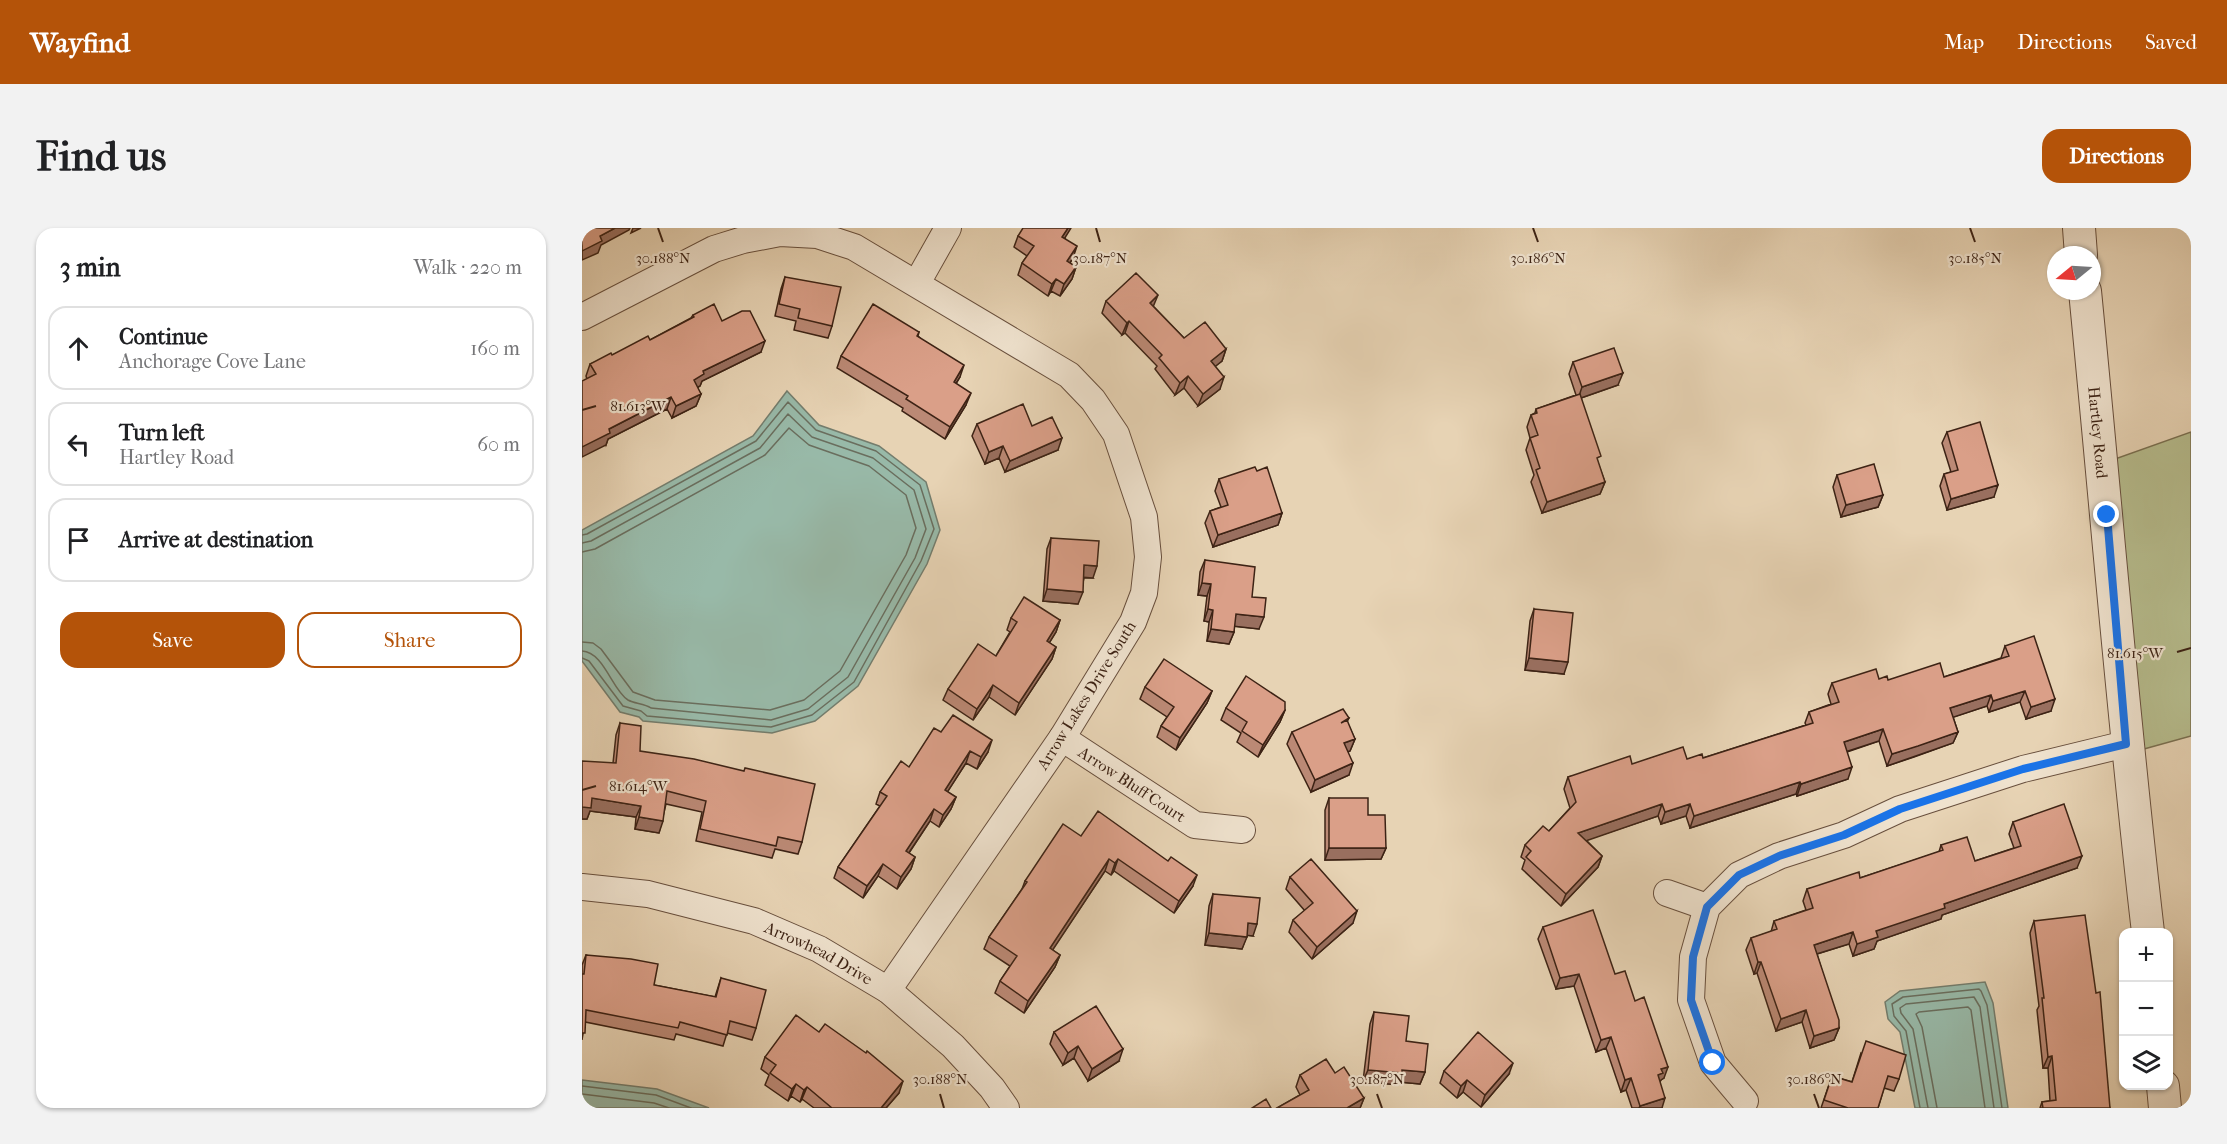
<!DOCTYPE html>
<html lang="en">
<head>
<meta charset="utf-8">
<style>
	body { margin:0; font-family:"IM FELL French Canon",serif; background:#f2f2f2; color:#202124 }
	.controls { position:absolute; right:18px; bottom:18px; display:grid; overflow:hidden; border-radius:12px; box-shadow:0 2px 4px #0004 }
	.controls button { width:54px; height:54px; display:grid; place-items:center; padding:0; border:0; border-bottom:2px solid #e0e0e0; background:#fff; color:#202124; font:30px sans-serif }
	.compass { position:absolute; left:1465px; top:18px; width:54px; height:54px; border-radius:50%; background:#fff; box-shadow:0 2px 4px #0004; rotate:252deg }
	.stop { position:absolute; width:18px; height:18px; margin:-14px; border:4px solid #1a73e8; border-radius:50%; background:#fff }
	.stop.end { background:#1a73e8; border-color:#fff; box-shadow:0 2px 6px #0008 }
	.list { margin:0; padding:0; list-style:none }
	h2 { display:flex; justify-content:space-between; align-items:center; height:78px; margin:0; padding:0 24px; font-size:26px }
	h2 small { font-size:20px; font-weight:400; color:#757577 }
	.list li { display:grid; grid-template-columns:39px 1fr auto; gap:18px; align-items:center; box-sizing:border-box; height:84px; margin:0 12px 12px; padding:0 12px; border:2px solid #e0e0e0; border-radius:18px }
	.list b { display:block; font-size:22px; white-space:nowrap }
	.list p { margin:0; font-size:20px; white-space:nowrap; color:#757577 }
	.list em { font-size:20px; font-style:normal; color:#757577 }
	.actions { display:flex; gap:12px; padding:18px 24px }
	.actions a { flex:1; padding:14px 0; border:2px solid #b45309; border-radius:18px; text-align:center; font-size:21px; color:#b45309 }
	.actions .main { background:#b45309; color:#fff }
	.icon { flex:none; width:33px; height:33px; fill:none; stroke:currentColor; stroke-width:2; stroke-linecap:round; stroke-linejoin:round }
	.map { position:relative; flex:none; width:1609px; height:880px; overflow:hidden; border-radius:18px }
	header { display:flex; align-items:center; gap:36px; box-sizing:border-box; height:84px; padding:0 30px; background:#b45309; color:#fff }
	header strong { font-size:28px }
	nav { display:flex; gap:33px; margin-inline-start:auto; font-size:21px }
	.intro { display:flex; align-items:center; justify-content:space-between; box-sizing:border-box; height:144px; padding:0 36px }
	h1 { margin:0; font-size:42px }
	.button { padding:15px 27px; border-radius:18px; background:#b45309; color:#fff; font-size:21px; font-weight:700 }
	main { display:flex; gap:36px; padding:0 36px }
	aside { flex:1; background:#fff; border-radius:18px; box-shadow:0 2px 4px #0004 }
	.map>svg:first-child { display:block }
	.green { fill:#b6bc8d; stroke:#7a7051; stroke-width:1.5 }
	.water { fill:#98b9a8; stroke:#747d6d; stroke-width:1.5 }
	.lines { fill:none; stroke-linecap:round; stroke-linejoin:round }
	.shore { stroke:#6a6e5e; stroke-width:1.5 }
	.minor-casing { stroke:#684f3d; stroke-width:28 }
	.tertiary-casing { stroke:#684f3d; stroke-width:34 }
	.minor { stroke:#efe2ce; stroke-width:26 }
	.tertiary { stroke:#efe2ce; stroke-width:32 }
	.wall { fill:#bb8975; stroke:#3d2315; stroke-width:1.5 }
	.shaded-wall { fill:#996f5f; stroke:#3d2315; stroke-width:1.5 }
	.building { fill:#da9f88; stroke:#3d2315; stroke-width:1.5 }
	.route { stroke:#1a73e8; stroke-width:8 }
	.ticks { fill:none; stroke:#3d2315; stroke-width:2 }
	.labels { text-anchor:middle; stroke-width:4.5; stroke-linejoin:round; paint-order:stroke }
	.street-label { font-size:16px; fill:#3d2315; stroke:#efe2ce }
	.ticks-label { font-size:15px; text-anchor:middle; fill:#3d2315; stroke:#efe2ce; stroke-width:4.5; stroke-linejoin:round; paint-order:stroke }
</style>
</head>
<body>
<header>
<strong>Wayfind</strong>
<nav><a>Map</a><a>Directions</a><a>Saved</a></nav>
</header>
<div class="intro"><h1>Find us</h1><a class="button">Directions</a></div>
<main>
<aside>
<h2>3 min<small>Walk · 220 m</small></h2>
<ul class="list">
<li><svg class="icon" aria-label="ahead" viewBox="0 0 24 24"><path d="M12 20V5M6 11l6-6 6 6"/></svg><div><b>Continue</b><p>Anchorage Cove Lane</p></div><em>160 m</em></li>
<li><svg class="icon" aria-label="left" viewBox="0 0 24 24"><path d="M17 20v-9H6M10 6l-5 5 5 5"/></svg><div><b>Turn left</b><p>Hartley Road</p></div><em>60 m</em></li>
<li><svg class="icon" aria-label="arrive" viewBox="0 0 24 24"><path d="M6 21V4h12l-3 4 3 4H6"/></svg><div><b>Arrive at destination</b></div></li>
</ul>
<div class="actions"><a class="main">Save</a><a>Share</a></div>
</aside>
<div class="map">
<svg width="1609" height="880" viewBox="0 0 1609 880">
	<rect width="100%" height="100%" fill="#e7d3b4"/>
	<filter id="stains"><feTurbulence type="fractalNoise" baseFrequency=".00333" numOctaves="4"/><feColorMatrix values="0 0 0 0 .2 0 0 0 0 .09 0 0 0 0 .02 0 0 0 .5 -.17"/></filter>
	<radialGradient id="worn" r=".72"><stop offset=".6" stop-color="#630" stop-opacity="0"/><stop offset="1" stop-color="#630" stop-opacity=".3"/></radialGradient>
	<!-- green -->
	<path class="green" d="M1609,204V508L1562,521L1533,231Z"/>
	<!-- water -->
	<path class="water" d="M205,163L237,197L297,218L344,254L358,302L345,336L276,458L233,493L190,505L61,493L57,489L38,484L0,433V302L171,208Z
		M1403,754L1411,775L1426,880H1333L1318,804L1306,791L1303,774L1318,763Z
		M0,852L75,861L127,880H0Z"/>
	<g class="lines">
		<!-- shore -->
		<path class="shore" d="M0,307L5,306L174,213L206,174L234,202L294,223L338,257L352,301L339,333L272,454L230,487L189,499L65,488L59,483L41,478L7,433L0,430
			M0,315L9,313L178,220L206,186L230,209L291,230L332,262L344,301L333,330L266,449L226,481L189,492L69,480C62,475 53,476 46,472C30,462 22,424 0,423
			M0,324L13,321L183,227L207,200L227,217L287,238L324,267L334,300L324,327L258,443L222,472L188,482L73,472L51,464L19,421L11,415L0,414
			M0,858L74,867L109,880
			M0,866L72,875L87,880
			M1338,880L1324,803L1312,788L1310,776L1321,769L1397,761L1399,763L1405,777L1420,880
			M1346,880L1331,801L1319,785L1318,780L1324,776L1392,769L1398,779L1412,880
			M1355,880L1340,799L1334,786L1337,784L1386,779L1389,782L1403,880"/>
		<!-- minor casing -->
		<g class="minor-casing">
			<g id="minor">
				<path d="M335,55L366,0"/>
				<path d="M0,89L132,21L161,12L198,5L235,7L272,19L487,147L511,172L534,206L562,289L566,329L562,365L551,394L480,510L306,762"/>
				<path id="s1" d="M480,510L613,597L660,602"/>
				<path id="s2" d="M0,659L66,666L172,693L237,721L306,762L371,818L410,860L424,880"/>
				<path d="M1085,665L1125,679"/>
				<path d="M1163,873L1131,835L1109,772L1111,729L1125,679L1157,647L1197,628L1262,607L1318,581L1441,541L1544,516"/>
			</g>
		</g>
		<!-- tertiary casing -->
		<g class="tertiary-casing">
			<g id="tertiary">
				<path d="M1497,0L1499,27"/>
				<path id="s3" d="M1503,63C1524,277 1541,491 1566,704"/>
				<path d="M1581,858L1583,880"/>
			</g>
		</g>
		<!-- minor -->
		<use href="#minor" class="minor"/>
		<!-- tertiary -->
		<use href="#tertiary" class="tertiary"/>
	</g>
	<!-- wall -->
	<path class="wall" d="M436,8L483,10L491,30L488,35L494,39L490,51L478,68L469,63L466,68L436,47L440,35L445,28L432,19Z
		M203,49L250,98L246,110L212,102L214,93L193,88L199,61Z
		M524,73L572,79L602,110L644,121L640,133L633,138L638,161L616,178L602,160L593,167L573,141L575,138L543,105L540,107L520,85Z
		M111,87L140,93L179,124L120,153L118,158L115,160L119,166L114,178L90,190L85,181L26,211L24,217L4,148L8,136L68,112L109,90Z
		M337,104L336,108L378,149L374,156L384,177L363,211L320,183L321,180L255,140L259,128Z
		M991,134L1036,157L999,170L1016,235L1023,254L1018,266L960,285L949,254L952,247L944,222L948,210L945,199L949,187L953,185L954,181L994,167L987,146Z
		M395,196L450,198L476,222L423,244L417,230L403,236L390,208Z
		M1365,204L1412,269L1365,282L1358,258L1362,246L1369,244L1360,215Z
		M1255,247L1301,267L1296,279L1259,289L1251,259Z
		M637,251L700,285L696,297L631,319L623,295L628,283L639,279L633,263Z
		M469,310L511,350H502L496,376L461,373L465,321Z
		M623,332L670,369L677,401L652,398V404L647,416L625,413L627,394L622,393L625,368L616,367L618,344Z
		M952,381L982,446L943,442L948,393Z
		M429,390L478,392L474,404L467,415L474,419L470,431L433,487L407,469L391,492L361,472L366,461L414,428L428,404L425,402Z
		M1423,418L1469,483L1444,491L1438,474L1407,484L1405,478L1371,489L1376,504L1371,515L1332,529L1305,538L1297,513L1265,524L1266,551L1215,568L1214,566L1108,600L1104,588L1079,596L1076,588L1004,612L1020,628L1016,639L979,678L940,641L943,632L939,629L943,617L967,603L988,580L982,561L986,549L1050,536L1121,530L1224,497L1223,495L1227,484L1249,476L1246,466L1250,455L1297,451L1306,452L1362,449L1419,430Z
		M563,459L630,463L625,475L594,522L575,509L579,498L585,489L558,471Z
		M644,480L703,482L698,494L676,529L655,514L659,505L639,492Z
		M767,490L765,494L773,511L768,523L766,524L767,547L729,564L705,516L710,504Z
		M38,495L58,523L220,614L216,626L193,621L190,630L114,613L120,584L84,576L77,605L53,601L54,589L8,583L5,591H0L31,535L34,507Z
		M359,504L406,524L395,541L384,535L365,564L374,569L369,581L357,599L348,593L327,625L333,629L329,641L315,661L296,648L281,670L252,650L256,639L298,578L294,576L298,564L327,539Z
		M747,570L786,587L804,620L799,631L743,632V582Z
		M1431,594L1495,640L1360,687L1359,691L1295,713L1292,721L1271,728L1267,716L1235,726L1257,800L1252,812L1228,820L1220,794L1194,803L1175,745L1172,746L1164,722L1169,710L1189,704L1192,693L1224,682L1221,673L1225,661L1278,650L1357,624L1359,617L1393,633L1432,620L1427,606Z
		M499,608L611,658L592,685L532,643L529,647L523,643L470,722L478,727L473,739L442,785L413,765L418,753L428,738L402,721L407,709L440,661L443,653Z
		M708,649L771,695L730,731L707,704L711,692L723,683L704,661Z
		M631,666L671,708L665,707L660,721L623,717L627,678Z
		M1452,693L1528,880H1458L1460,874L1468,873L1466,840H1461L1455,782L1457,778L1448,705Z
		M961,699L1033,746L1053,773L1082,850L1079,852L1078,853L1080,880H1050L1044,862L1039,864L1024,820L1014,824L992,758L974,761L956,711Z
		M4,727L72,757L133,769L139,750L174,800L170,812L145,805L141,818L94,806L92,812L3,794L0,812V737Z
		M792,784L824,813L843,844L838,856L817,854L815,857L781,853L788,796Z
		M472,804L537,833L506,853L492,830L481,837L468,816Z
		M1279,825L1317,851L1312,863L1302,860L1296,880H1239L1250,848L1270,854Z
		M183,829L317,865L304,880H232L220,871L218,874L209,868L206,873L183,857L187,847L179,841Z
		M862,843L927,846L899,879L881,864L875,870L858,855Z
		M753,845L782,870L778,880H695L718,867L714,859L718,847Z"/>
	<!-- shaded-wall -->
	<path class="shaded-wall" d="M33,0H48L47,2L19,17L16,25L0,32V23L18,8Z
		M51,0H59L49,5Z
		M486,0H489L476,21L480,9Z
		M495,18L491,30L481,45L485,33Z
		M494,39L490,51L478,68L482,56Z
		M474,51L469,63L466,68L470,56Z
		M576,67L571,79L568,75Z
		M547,93L543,105L540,107L545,95Z
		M183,113L179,124L120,153L118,158L107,164L112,152L121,143Z
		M644,121L640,133L625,145L629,133Z
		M382,137L378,149L367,166L372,154Z
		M1041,145L1036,157L996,171L1000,159Z
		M606,148L602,160L593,167L598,155Z
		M642,149L638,161L616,178L621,166Z
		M389,165L384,177L363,211L368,199Z
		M119,166L114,178L90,190L94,178Z
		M89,169L85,181L26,211L24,217L0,229V219L27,201Z
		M480,210L476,222L423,244L428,233Z
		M421,218L417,230L403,236L407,224Z
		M1023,254L1018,266L960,285L965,274Z
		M1416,257L1412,269L1365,282L1369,271Z
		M1301,267L1296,279L1259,289L1264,277Z
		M700,285L696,297L631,319L636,307Z
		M502,337L515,338L511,350L498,349Z
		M620,355L629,356L625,368L616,367Z
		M465,361L501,364L496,376L461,373Z
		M626,381L631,382L627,394L622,393Z
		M654,386L682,389L677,401L650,398Z
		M478,392L474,404L461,425L465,413Z
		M629,401L652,404L647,416L625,413Z
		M474,419L470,431L433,487L437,475Z
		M947,430L986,434L982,446L943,442Z
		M411,457L407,469L391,492L395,481Z
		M630,463L625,475L594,522L598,510Z
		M1443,463L1438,474L1407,484L1411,473Z
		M1409,467L1405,478L1363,492L1368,480Z
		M1473,471L1469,483L1444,491L1449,479Z
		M703,482L698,494L676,529L681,517Z
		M1301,501L1297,513L1257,526L1262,514Z
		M1376,504L1371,515L1305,538L1310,526Z
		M773,511L768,523L758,527L762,515Z
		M410,512L406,524L395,541L399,529Z
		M388,523L384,535L359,574L363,562Z
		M771,535L767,547L729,564L733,552Z
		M1270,539L1266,551L1215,568L1219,556Z
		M1218,554L1214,566L1108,600L1112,588Z
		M374,569L369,581L357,599L361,587Z
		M10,570L59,578L54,589L8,583L5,591H0V579Z
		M1080,576L1076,588L992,617L996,605Z
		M1108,576L1104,588L1079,596L1083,584Z
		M352,581L348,593L320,635L324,623Z
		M57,589L81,593L77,605L53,601Z
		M747,620H804L799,631L743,632Z
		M1020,628L1016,639L979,678L984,666Z
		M1500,628L1495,640L1360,687L1359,691L1295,713L1292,721L1271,728L1275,716L1294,703L1362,676Z
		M333,629L329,641L315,661L319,649Z
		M527,631L523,643L464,732L468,720Z
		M536,631L532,643L529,647L533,635Z
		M301,636L296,648L281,670L285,658Z
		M615,647L611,658L592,685L597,673Z
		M775,683L771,695L730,731L735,719Z
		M666,695L675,696L671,708L662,707Z
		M1271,704L1267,716L1228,728L1232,717Z
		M627,705L665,709L660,721L623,717Z
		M478,727L473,739L442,785L446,773Z
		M1176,734H1179L1175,745L1172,746Z
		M997,746L992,758L974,761L978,750Z
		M1224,782L1220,794L1194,803L1199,791Z
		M1257,800L1252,812L1228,820L1232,808Z
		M1029,809L1024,820L1014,824L1019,812Z
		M496,818L492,830L481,837L486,825Z
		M541,821L537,833L506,853L510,841Z
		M1470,828L1466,840H1461L1466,829Z
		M931,835L927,846L899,879L903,867Z
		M1086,839L1082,850L1079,852L1076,857V847L1079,841Z
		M786,842H820L843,844L838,856L817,854L815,857L781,853Z
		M1049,850L1044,862L1039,864L1043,852Z
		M885,852L881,864L875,870L879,858Z
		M321,853L317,865L304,880H299Z
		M214,856L209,868L206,873L210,861Z
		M225,859L220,871L218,874L222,862Z
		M782,870L778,880H765Z
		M1083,870L1080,880H1057L1058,878Z"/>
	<!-- building -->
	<path class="building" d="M0,0H33L18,8L20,13L0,23Z
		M441,0H486L480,9L495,18L485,33L494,39L482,56L474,51L470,56L440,35L452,18L436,8Z
		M554,45L576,67L568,75L602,110L623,94L644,121L629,133L642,149L621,166L606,148L598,155L577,130L580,127L547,93L545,95L524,73Z
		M203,49L259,59L250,98L216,90L218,81L197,76Z
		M132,76L140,93L160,83H168L183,113L121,143L122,146L112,152L119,166L94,178L89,169L27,201L28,205L0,219V153L14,146L8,136L29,125L30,127L66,108L68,112L112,89L111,87Z
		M291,76L337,104L335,108L382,137L372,154L389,165L368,199L324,171L326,168L259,128Z
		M1032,120L1041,145L1000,159L991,134Z
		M998,166L1019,228L1015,230L1023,254L965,274L954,242L958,240L948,210L956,207L949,187L955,185L954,181Z
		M441,176L450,198L470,189L480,210L428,233L421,218L407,224L395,196Z
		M1398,194L1416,257L1369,271L1362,246L1376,242L1365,204Z
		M1292,236L1301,267L1264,277L1255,247Z
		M673,239L675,243L685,239L700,285L636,307L628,283L646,277L637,251Z
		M469,310L517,313L515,338L502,337L501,364L465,361Z
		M623,332L673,339L670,369L684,370L682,389L654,386L652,404L629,401L631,382L626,381L629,356L620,355Z
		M442,369L478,392L465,413L474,419L437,475L411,457L395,481L366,461L396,416L414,428L435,394L429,390Z
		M952,381L991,385L986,434L947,430Z
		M1452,408L1473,471L1449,479L1443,463L1411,473L1409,467L1368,480L1376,504L1336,518L1310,526L1301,501L1262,514L1270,539L1219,556L1218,554L1112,588L1108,576L1083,584L1080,576L996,605L1020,628L984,666L944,629L949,623L943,617L961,598L967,603L994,574L986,549L1048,528L1050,536L1101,519L1105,531L1120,526L1121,530L1231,495L1227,484L1257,474L1250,455L1294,441L1297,451L1305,448L1306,452L1358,435L1362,449L1427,428L1423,418Z
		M582,431L630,463L598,510L579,498L592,479L563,459Z
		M664,448L703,474V482L681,517L660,503L665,494L644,480Z
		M761,481L767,490L759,495L765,492L773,511L762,515L771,535L733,552L710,504Z
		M371,487L410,512L399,529L388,523L363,562L374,569L361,587L352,581L324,623L333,629L319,649L301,636L285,658L256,639L305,568L298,564L319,533L327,539L352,500L359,504Z
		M38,495L59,498L58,523L112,531L162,543L163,540L233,556L220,614L196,609L194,618L118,601L124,573L85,563L81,593L57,589L59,578L10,570L9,580L0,579V533L34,535Z
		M747,570H786V587H803L804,620H747Z
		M1482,576L1500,628L1362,676L1363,680L1294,703L1296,709L1275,716L1271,704L1232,717L1257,792V800L1232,808L1224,782L1199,791L1179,734H1176L1169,710L1195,701L1192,693L1231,680L1225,661L1277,644L1278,650L1361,622L1359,617L1385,609L1393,633L1439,618L1431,594Z
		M516,583L586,633L589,629L615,647L597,673L536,631L533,635L527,631L468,720L478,727L446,773L418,753L435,728L407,709L445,654L443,653L481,596L499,608Z
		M729,631L775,683L735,719L711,692L731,675L708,649Z
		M631,666L678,670L675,696L666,695L665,709L627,705Z
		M1011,682L1033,746L1043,743L1053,773L1062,769L1086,839L1079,841L1081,845L1076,847L1083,870L1058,878L1049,850L1043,852L1029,809L1019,812L997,746L978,750L961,699Z
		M1503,687L1514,765L1518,764L1528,880H1461L1460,874L1474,872L1470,828L1466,829L1460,770H1462L1452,693Z
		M4,727L49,731L76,736L72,757L134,769L139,750L184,762L174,800L148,793L145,807L98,794L96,800L4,782L3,805H0V746H2Z
		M514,778L541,821L510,841L496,818L486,825L472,804Z
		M792,784L827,788L824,813L846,816L843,844L820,842V845L786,842Z
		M214,787L237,804L243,796L284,825L285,823L321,853L299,880H250L225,859L222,862L214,856L210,861L188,845L194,837L183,829Z
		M896,804L931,835L903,867L885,852L879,858L862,843Z
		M1284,813L1324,827L1317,851L1306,848L1296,880H1266L1242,872L1250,848L1270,854Z
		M744,831L753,845L762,839L782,870L765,880H695L727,862L718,847Z
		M684,871L689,880H670Z"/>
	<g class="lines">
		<!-- route -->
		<path class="route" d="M1131,835L1109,772L1111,729L1125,679L1157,647L1197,628L1262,607L1318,581L1441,541L1544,516L1525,287"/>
	</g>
	<!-- ticks -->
	<path class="ticks" d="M76,0L81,14M514,0L518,14M951,0L956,14M1388,0L1393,14M0,182L14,178M1595,424L1609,420M0,562L14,558M358,866L362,880M795,866L800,880M1232,866L1237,880"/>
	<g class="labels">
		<!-- street labels -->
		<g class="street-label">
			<text dy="6" stroke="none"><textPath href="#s3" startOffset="142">Hartley Road</textPath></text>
			<text transform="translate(504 467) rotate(-58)" y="6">Arrow Lakes Drive South</text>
			<text dy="6" stroke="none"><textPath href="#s1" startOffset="84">Arrow Bluff Court</textPath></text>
			<text dy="6" stroke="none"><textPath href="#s2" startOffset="248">Arrowhead Drive</textPath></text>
		</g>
	</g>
	<g class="ticks-label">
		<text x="81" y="35">30.188°N</text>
		<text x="518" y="35">30.187°N</text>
		<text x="956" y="35">30.186°N</text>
		<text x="1393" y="35">30.185°N</text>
		<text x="56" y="183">81.613°W</text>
		<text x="1553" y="430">81.615°W</text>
		<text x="56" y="563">81.614°W</text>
		<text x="358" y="856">30.188°N</text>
		<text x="795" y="856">30.187°N</text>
		<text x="1232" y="856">30.186°N</text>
	</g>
	<rect width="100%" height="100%" filter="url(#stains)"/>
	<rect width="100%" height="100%" fill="url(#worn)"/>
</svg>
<div class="controls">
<button>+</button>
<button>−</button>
<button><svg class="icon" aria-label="layers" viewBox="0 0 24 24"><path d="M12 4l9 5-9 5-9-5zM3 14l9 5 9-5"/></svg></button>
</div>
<svg class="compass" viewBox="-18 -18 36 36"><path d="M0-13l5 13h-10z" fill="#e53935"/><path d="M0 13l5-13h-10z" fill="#757577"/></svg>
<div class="stop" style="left:1131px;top:835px"></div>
<div class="stop end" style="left:1525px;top:287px"></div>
</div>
</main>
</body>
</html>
